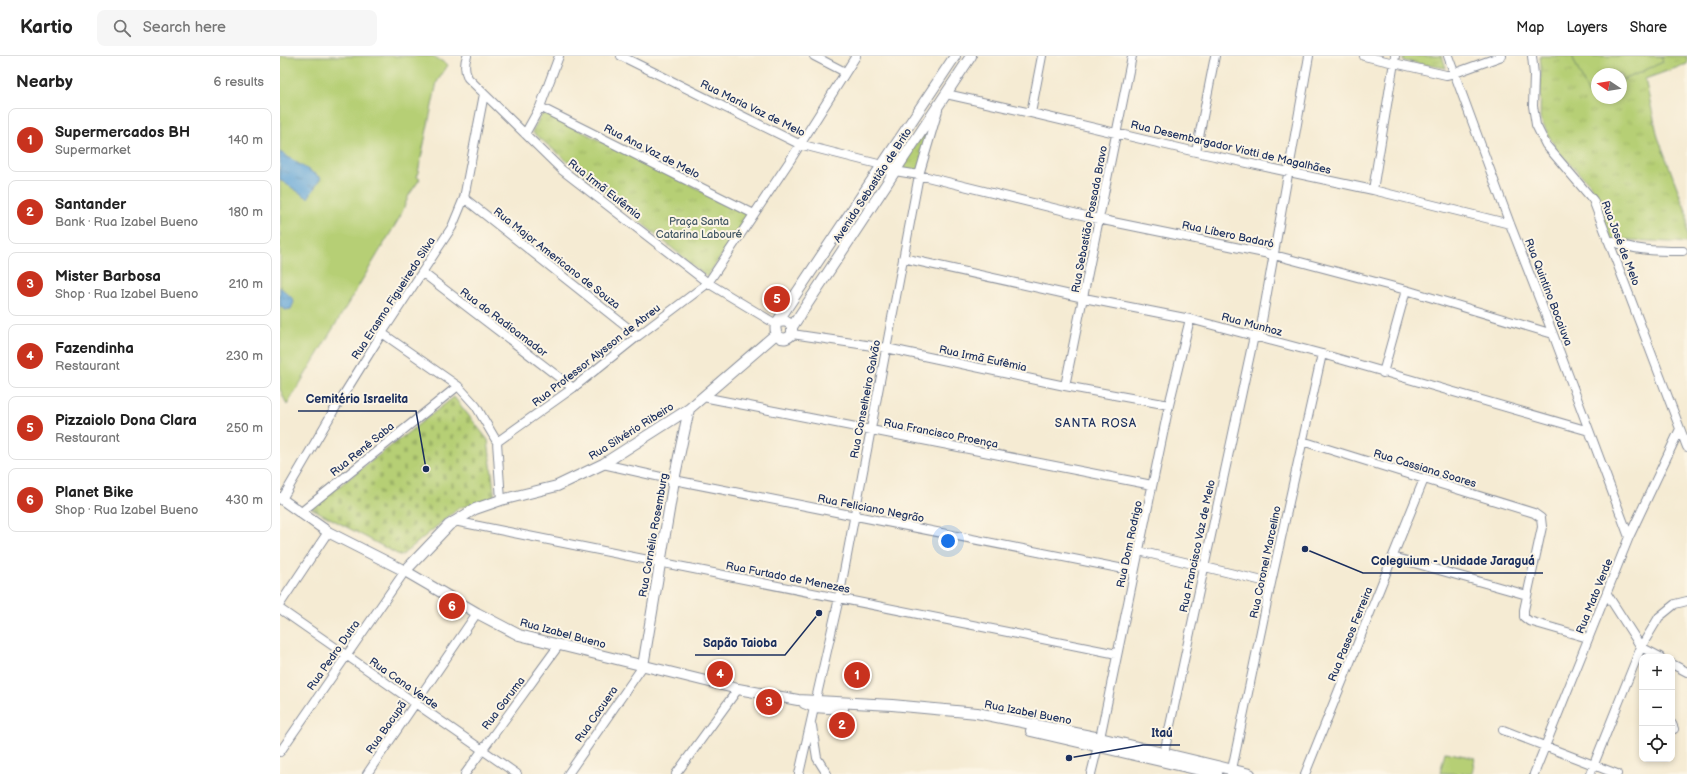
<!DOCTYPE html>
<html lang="en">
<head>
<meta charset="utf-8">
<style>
	body { margin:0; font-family:"Balsamiq Sans",sans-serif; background:#f6f6f6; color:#222 }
	.controls { position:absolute; right:12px; bottom:12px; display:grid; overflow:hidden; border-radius:8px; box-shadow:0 2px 6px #0003 }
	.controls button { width:36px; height:36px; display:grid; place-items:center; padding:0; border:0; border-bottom:1px solid #e0e0e0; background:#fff; color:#222; font:20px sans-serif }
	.compass { position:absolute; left:1311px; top:12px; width:36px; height:36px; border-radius:50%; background:#fff; box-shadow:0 2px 6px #0003; rotate:282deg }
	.you { position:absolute; left:668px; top:485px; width:14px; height:14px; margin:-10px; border:3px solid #fff; border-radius:50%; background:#1a73e8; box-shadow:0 0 0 6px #1a73e833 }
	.badge { display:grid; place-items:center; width:26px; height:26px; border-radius:50%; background:#c8321e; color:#fff; font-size:13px; font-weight:700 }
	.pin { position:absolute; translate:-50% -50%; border:2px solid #fff; box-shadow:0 1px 4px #0006 }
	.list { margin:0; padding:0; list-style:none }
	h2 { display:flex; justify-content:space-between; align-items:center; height:52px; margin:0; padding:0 16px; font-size:17px }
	h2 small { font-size:13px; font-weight:400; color:#767676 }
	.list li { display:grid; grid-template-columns:26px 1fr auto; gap:12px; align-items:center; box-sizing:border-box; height:64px; margin:0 8px 8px; padding:0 8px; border:1px solid #e0e0e0; border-radius:8px }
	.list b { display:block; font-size:15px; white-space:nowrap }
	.list p { margin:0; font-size:13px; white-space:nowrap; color:#767676 }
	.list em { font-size:13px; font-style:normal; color:#767676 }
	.icon { flex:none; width:22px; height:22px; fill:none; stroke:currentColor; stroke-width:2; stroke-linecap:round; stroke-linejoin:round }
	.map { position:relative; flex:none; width:1407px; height:718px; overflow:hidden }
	header { display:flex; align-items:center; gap:24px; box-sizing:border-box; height:56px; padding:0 20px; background:#fff; border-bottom:1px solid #e0e0e0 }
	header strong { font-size:19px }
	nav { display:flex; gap:22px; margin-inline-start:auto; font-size:14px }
	.search { width:280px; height:36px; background:#f6f6f6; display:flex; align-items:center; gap:10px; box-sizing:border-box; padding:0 14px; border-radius:8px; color:#767676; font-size:15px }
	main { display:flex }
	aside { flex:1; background:#fff }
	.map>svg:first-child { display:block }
	.cemetery { fill:url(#cemetery-stones); stroke:#687f69 }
	.park { fill:url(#park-tufts); stroke:#687f69; fill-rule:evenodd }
	.pitch { fill:#b6cf74; stroke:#687f69 }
	.water { fill:url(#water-ripples); stroke:#3f6a9a }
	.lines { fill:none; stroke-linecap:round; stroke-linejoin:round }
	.minor-casing { stroke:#888d98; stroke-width:10 }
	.tertiary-casing { stroke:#888d98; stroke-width:12 }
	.minor { stroke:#fff; stroke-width:8 }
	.tertiary { stroke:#fff; stroke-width:10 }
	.labels { text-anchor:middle; stroke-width:4; stroke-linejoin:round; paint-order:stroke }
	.street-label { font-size:11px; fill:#1b2f5e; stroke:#fcf5e5 }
	.park-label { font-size:11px; fill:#425764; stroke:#fcf5e5 }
	.neighbourhood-label { font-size:12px; letter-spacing:1px; fill:#1b2f5e; stroke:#fcf5e5 }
	.leader { fill:none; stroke:#1b2f5e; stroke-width:1.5 }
	.callout-dot { fill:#1b2f5e; stroke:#fcf5e5; stroke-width:1.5 }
	.callout-label { font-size:12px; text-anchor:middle; font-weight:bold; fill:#1b2f5e; stroke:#fcf5e5; stroke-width:4; stroke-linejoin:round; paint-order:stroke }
</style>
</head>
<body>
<header>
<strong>Kartio</strong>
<div class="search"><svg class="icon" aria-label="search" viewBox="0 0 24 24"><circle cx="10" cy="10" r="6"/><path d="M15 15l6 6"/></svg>Search here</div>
<nav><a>Map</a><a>Layers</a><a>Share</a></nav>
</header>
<main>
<aside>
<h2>Nearby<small>6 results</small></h2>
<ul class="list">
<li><span class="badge">1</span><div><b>Supermercados BH</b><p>Supermarket</p></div><em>140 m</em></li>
<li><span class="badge">2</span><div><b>Santander</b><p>Bank · Rua Izabel Bueno</p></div><em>180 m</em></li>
<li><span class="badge">3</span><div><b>Mister Barbosa</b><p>Shop · Rua Izabel Bueno</p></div><em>210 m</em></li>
<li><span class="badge">4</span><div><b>Fazendinha</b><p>Restaurant</p></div><em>230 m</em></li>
<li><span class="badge">5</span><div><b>Pizzaiolo Dona Clara</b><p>Restaurant</p></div><em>250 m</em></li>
<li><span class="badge">6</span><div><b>Planet Bike</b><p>Shop · Rua Izabel Bueno</p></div><em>430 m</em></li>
</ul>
</aside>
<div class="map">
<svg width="1407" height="718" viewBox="0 0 1407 718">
	<defs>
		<pattern id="cemetery-stones" width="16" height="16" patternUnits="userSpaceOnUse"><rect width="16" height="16" fill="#b6cf74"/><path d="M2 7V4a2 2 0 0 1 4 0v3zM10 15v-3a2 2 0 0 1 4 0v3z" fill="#9cb267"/></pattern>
		<pattern id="park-tufts" width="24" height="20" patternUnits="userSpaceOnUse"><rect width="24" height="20" fill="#b6cf74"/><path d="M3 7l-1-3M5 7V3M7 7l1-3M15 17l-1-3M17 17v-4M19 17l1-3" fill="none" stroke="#9cb267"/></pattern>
		<pattern id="water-ripples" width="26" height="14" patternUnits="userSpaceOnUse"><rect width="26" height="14" fill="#63a6d7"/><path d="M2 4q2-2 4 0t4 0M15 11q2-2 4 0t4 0" fill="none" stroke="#5188b2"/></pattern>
	</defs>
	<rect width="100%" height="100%" fill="#fcf5e5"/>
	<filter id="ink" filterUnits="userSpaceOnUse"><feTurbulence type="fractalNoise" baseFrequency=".025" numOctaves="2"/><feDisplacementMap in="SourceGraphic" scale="8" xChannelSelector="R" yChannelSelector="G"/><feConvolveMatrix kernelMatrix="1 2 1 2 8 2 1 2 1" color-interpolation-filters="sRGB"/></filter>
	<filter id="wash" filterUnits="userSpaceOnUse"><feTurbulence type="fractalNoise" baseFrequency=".012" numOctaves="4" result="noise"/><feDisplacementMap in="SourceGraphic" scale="16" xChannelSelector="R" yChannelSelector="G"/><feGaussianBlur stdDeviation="0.9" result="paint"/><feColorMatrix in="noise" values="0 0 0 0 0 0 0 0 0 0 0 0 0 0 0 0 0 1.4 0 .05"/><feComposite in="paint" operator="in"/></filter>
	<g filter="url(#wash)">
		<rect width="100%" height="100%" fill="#f5ebd3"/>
		<!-- cemetery -->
		<path class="cemetery" d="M174,341L208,384L215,443L179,452L121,500L31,452Z"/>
		<!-- park -->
		<path class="park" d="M1124,0H1162L1166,12L1123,5Z
			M1260,0H1407V8L1365,23L1378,81L1407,158V187L1331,183L1315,140L1309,127L1276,93L1260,63L1261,11ZM1317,18H1341V42H1317Z
			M263,56L469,159L427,221L252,76Z
			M655,60L641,117L619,113Z"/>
		<!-- pitch -->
		<path class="pitch" d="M0,0H153L168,9L157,26L137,121L140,123L129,139L120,161L7,349L0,333Z
			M1292,0H1381L1383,6L1341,25V18H1317V35L1309,39Z
			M1165,696L1195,702L1192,718L1160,717Z"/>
		<!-- water -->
		<path class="water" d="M0,96L41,122L28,142L0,124Z
			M0,231L12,242L14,246L11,253L5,254L0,250Z"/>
	</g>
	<g filter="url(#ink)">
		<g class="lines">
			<!-- minor casing -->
			<g class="minor-casing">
				<path id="minor" d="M187,0C184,8 184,14 188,22L282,114L428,227L496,268
					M341,0L519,88L602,109L606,107L611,109L615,115
					M534,0L565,16
					M1084,0L1166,19L1175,17L1222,0
					M1168,0L1230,168L1273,278L1349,481
					M1252,0L1254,19L1253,50L1256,69L1266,89L1313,144L1407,391
					M666,38L751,57L916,96L1093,134L1230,168
					M260,51L474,158
					M751,57L762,0
					M245,78L260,51L279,0
					M916,96L935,0
					M602,109V112L610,116L615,115L639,119L818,163L994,199L1126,234L1273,278
					M1093,134L1115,0
					M184,142L358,280
					M1327,183C1351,195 1377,195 1403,195
					M623,202L804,242L910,263L1042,298L1309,375
					M143,217L293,332
					M102,277L178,330L196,350L217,386L221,444
					M512,278L606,292L785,330L889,349
					M979,282L1029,0
					M1103,317L1126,234
					M785,330L852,0
					M423,341L872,429
					M1022,385L1254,457L1261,462L1262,471L1244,554V561L1249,565L1308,582
					M217,386L293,332L358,280L428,227L509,106L576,0
					M323,408L394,424L854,515
					M2,443L54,354L102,277L172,171L184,142L204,38
					M20,457L178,330
					M174,465L837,598
					M859,495L991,527
					M1113,501L1247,539
					M1327,538L1361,591L1380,601
					M0,548L48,476
					M0,553L237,718
					M1392,608L1407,616
					M1392,668L1394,673
					M532,670L537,702L547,718
					M1223,674L1337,718
					M0,696L125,515
					M883,702L974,280
					M87,718L197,557
					M185,718L279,589
					M288,718L363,610
					M396,718L458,633
					M519,718L559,542L639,119L658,54
					M811,718L820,682L889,349L910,263
					M951,718L991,527L1042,298
					M1025,718L1144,423
					M1254,718L1349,481L1400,373
					M1310,718L1361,591L1379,561L1395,548L1407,545"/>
			</g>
			<!-- tertiary casing -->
			<g class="tertiary-casing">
				<path id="tertiary" d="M499,266L505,265L512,269V278C504,288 493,280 496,268L675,0
					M512,271L691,0
					M0,442L48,476L125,515L197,557L239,579L458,633L518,644L612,649L697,657L820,682L970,718
					M125,515L169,469L195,453L221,444L277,430L323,408L409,353L496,278
					M363,610L394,424L409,353
					M524,647L534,651L563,653
					M751,675L937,718"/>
			</g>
			<!-- minor -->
			<use href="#minor" class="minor"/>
			<!-- tertiary -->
			<use href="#tertiary" class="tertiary"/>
		</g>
	</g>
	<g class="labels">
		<!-- street labels -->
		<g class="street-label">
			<text transform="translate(473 52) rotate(26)" y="4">Rua Maria Vaz de Melo</text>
			<text transform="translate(951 91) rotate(13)" y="4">Rua Desembargador Viotti de Magalhães</text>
			<text transform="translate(372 95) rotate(27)" y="4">Rua Ana Vaz de Melo</text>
			<text transform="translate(592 129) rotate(-57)" y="4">Avenida Sebastião de Brito</text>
			<text transform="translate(325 133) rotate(38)" y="4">Rua Irmã Eufêmia</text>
			<text transform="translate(809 163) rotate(-79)" y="4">Rua Sebastião Possada Bravo</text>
			<text transform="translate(948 178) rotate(12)" y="4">Rua Líbero Badaró</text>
			<text transform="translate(1341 187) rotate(69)" y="4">Rua José de Melo</text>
			<text transform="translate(277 202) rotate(38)" y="4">Rua Major Americano de Souza</text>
			<text transform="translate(1269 236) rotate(69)" y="4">Rua Quintino Bocaiuva</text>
			<text transform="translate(113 242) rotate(-57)" y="4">Rua Erasmo Figueiredo Silva</text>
			<text transform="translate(224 266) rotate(37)" y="4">Rua do Radioamador</text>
			<text transform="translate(972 268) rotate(15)" y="4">Rua Munhoz</text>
			<text transform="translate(316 299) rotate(-38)" y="4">Rua Professor Alysson de Abreu</text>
			<text transform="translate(703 302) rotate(12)" y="4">Rua Irmã Eufêmia</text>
			<text transform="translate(585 343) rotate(-79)" y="4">Rua Conselheiro Galvão</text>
			<text transform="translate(351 375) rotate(-32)" y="4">Rua Silvério Ribeiro</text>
			<text transform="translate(661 377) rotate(11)" y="4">Rua Francisco Proença</text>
			<text transform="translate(82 393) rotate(-39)" y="4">Rua Renê Saba</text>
			<text transform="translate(1145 412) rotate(17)" y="4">Rua Cassiana Soares</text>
			<text transform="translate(591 452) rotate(11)" y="4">Rua Feliciano Negrão</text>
			<text transform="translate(373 479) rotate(-80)" y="4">Rua Cornélio Rosemburg</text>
			<text transform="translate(849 488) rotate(-78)" y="4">Rua Dom Rodrigo</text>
			<text transform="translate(917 490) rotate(-78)" y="4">Rua Francisco Vaz de Melo</text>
			<text transform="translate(985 506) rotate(-78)" y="4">Rua Coronel Marcelino</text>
			<text transform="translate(508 521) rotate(11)" y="4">Rua Furtado de Menezes</text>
			<text transform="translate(1314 540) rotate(-68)" y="4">Rua Mato Verde</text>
			<text transform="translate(283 577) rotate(15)" y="4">Rua Izabel Bueno</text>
			<text transform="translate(1070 578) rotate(-68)" y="4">Rua Passos Ferreira</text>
			<text transform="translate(53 599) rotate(-55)" y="4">Rua Pedro Dutra</text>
			<text transform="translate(124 627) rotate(35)" y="4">Rua Cana Verde</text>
			<text transform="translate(223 647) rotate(-53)" y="4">Rua Garuma</text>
			<text transform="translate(748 656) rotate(11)" y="4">Rua Izabel Bueno</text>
			<text transform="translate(316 658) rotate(-55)" y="4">Rua Cacuera</text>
			<text transform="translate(106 671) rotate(-55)" y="4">Rua Bacupã</text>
		</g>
		<!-- park labels -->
		<g class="park-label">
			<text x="419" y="169">Praça Santa<tspan x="419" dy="13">Catarina Labouré</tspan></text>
		</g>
		<!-- neighbourhood labels -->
		<g class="neighbourhood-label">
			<text x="816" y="371">SANTA ROSA</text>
		</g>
	</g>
	<!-- callouts -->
	<path class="leader" d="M146 413L136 355H18M1025 493L1083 517H1263M539 557L505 599H415M789 702L863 689H900"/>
	<g class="callout-dot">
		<circle cx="146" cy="413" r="4"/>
		<circle cx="1025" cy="493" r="4"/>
		<circle cx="539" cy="557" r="4"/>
		<circle cx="789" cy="702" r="4"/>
	</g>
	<g class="callout-label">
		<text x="77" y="347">Cemitério Israelita</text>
		<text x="1173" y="509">Coleguium - Unidade Jaraguá</text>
		<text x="460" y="591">Sapão Taioba</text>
		<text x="882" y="681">Itaú</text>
	</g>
</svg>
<div class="controls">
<button>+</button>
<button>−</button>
<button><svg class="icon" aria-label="locate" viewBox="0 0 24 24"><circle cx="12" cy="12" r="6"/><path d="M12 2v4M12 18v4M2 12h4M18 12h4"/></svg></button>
</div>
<svg class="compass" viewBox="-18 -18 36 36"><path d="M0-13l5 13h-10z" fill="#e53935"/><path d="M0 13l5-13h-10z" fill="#767676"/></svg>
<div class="you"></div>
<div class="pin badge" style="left:577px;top:619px">1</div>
<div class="pin badge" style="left:562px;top:669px">2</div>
<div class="pin badge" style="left:489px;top:646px">3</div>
<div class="pin badge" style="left:440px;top:618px">4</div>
<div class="pin badge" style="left:497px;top:243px">5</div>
<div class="pin badge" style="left:172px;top:550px">6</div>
</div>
</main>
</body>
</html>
